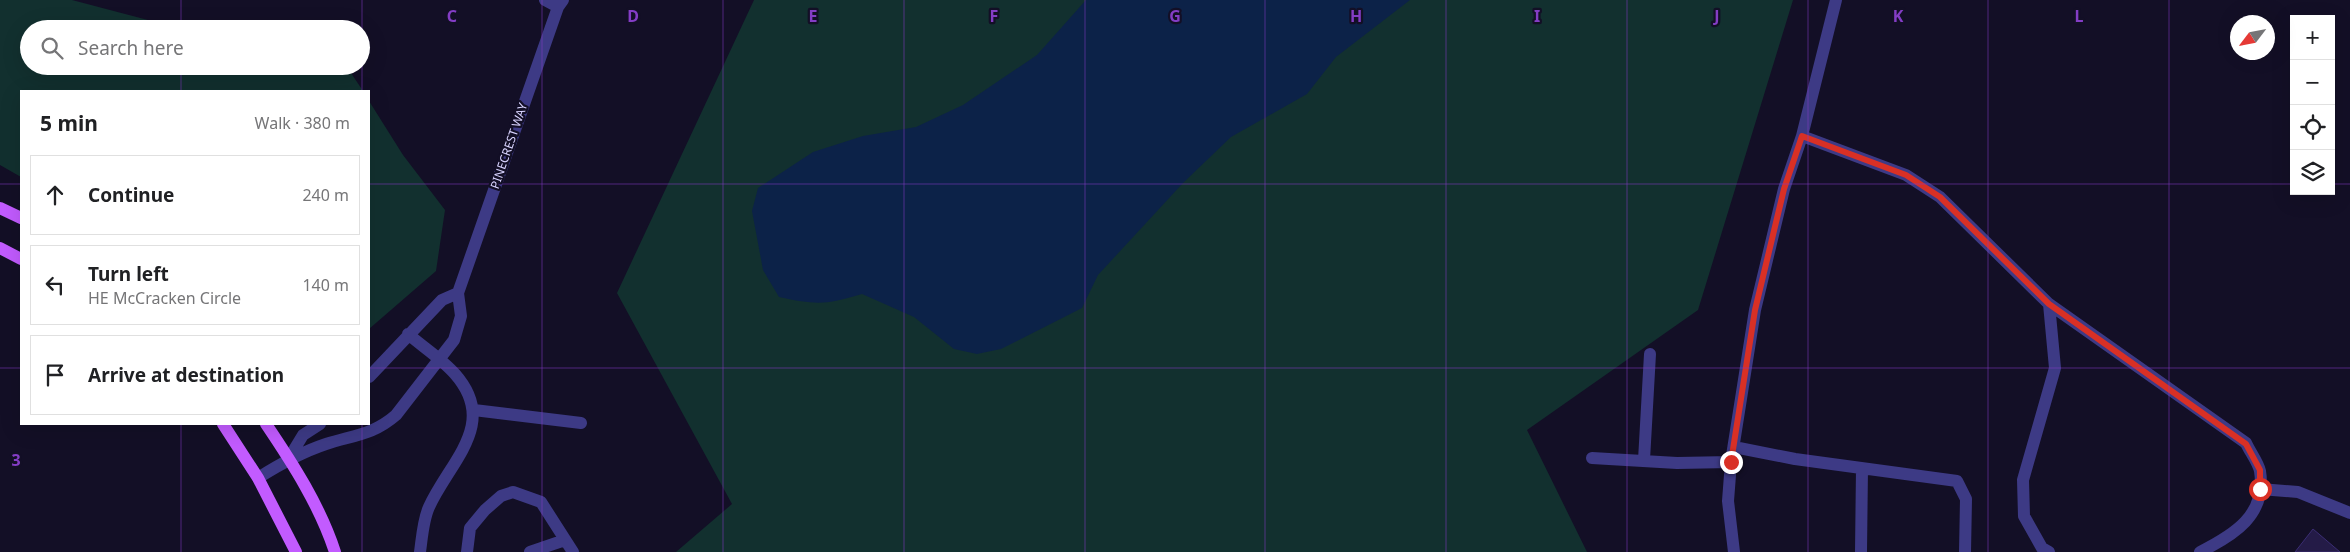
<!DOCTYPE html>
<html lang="en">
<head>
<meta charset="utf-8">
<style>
	body { margin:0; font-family:"Noto Sans",sans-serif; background:#f2f2f2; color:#202124 }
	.controls { position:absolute; right:15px; top:15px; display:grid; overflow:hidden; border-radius:0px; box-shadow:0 5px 20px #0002 }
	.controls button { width:45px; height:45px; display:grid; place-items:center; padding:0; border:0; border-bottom:1px solid #e0e0e0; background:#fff; color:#202124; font:25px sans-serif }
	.compass { position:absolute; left:2230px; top:15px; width:45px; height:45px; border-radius:50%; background:#fff; box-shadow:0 5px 20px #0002; rotate:238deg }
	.stop { position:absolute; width:15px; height:15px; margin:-11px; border:4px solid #d93025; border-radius:50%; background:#fff }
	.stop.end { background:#d93025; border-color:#fff; box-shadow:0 1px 5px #0008 }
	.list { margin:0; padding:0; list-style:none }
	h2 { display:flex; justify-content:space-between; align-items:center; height:65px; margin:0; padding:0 20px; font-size:21px }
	h2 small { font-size:16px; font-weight:400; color:#757577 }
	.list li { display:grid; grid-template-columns:32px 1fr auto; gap:15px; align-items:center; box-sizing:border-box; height:80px; margin:0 10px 10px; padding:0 10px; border:1px solid #e0e0e0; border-radius:0px }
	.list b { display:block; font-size:19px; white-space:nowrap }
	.list p { margin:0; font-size:16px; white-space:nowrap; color:#757577 }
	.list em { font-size:16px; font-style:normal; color:#757577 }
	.icon { flex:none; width:28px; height:28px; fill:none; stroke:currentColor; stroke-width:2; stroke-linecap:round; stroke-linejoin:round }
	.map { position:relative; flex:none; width:2350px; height:552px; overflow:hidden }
	.search { position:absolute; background:#fff; box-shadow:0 5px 20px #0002; left:20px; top:20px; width:350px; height:55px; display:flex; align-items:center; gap:12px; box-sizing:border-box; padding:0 18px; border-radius:28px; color:#757577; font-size:19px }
	.panel { position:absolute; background:#fff; box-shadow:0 5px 20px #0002; left:20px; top:90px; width:350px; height:335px; border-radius:0px }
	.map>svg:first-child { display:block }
	.green { fill:#12302f }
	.water { fill:#0c2248 }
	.building { fill:#241b47; stroke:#3b2d73 }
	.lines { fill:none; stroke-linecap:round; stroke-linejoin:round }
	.minor { stroke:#3d3a85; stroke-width:12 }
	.major { stroke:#c25bff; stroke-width:12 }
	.route { stroke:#d93025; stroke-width:6 }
	.grid { fill:none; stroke:#843dc5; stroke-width:1; stroke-opacity:0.55 }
	.labels { text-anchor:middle; stroke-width:4.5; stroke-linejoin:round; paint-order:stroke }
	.street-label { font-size:12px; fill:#d9d4ff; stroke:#130f26 }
	.grid-label { font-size:16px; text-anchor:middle; font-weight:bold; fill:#843dc5; stroke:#130f26; stroke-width:4.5; stroke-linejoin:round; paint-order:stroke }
</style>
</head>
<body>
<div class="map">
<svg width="2350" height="552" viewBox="0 0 2350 552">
	<rect width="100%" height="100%" fill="#130f26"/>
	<!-- green -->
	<path class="green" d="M0,0H72L182,29H29V66H325L351,73L363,91H21V177L0,165Z
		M754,0H1793L1698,310L1527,430L1587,552H676L732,504L617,293Z
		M369,101L403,155L445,210L436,271L369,329Z"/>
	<!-- water -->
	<path class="water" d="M1086,0H1410L1336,57L1307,94L1231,137L1183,183L1098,275L1082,308L1001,349L977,354L954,349L914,317L862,294C826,305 816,305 779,297L763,270L752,211L758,188L813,152L863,136L916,127L963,105L1037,55Z"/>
	<!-- building -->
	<path class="building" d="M2313,529L2340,552H2295Z"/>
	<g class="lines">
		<!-- minor -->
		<path class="minor" d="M545,0L558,7
			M1802,136L1906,175L1940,197L2049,304L2246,443C2250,452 2258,462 2260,471C2267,515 2234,535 2200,552
			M2049,304L2055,368L2023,480L2024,516L2042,548L2049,552
			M408,334C423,347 442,359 455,374C499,424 450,461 429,507C423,520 422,538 420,552
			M369,377L442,300L458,293
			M474,410L581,423
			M1734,447L1795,459L1957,481L1966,499L1965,552
			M289,458L303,435L320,424
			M1592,458L1677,463L1731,462
			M1644,460L1650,354
			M258,478C280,464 302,452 326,444C354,435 373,435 396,415L454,340L461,316L458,293L558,7L563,0
			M2260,489L2298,492L2350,513
			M467,552L470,528L485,510L501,496L513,492L541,502L573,552
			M530,552L565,540
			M1734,552L1728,501L1731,462L1755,310L1784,189L1802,136L1836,0
			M1861,552L1862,468"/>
		<!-- major -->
		<path class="major" d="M0,208L21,218
			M0,248L21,259
			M223,424L258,478L296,552
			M266,424C293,464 320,506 335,552"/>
	</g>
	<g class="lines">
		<!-- route -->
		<path class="route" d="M1731,462L1755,310L1784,189L1802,136L1906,175L1940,197L2049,304L2246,444L2260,470V489"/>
	</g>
	<!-- grid -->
	<path class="grid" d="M181,0V29M362,0V91M542,0V552M723,0V552M904,0V552M1085,0V552M1265,0V552M1446,0V552M1627,0V552M1808,0V552M1988,0V552M2169,0V552M181,66V91M0,184H21M369,184H2294M2331,184H2350M0,368H21M369,368H2350M181,424V552M362,424V552"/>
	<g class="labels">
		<!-- street labels -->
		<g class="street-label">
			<text transform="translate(509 146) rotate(-71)" y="4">PINECREST WAY</text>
		</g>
	</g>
	<g class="grid-label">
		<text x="452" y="22">C</text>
		<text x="633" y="22">D</text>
		<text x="813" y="22">E</text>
		<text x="994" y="22">F</text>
		<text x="1175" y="22">G</text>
		<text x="1356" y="22">H</text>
		<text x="1537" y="22">I</text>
		<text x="1717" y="22">J</text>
		<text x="1898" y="22">K</text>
		<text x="2079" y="22">L</text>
		<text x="16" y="466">3</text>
	</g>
</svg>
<div class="controls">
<button>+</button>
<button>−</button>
<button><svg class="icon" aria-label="locate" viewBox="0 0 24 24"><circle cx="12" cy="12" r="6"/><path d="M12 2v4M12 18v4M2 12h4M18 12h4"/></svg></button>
<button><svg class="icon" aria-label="layers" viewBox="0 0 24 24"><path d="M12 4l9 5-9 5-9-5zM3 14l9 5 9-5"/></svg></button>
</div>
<svg class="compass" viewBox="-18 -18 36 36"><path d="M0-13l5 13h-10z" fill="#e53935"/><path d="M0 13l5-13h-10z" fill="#757577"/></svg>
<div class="stop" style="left:2260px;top:489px"></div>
<div class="stop end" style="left:1731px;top:462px"></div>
<div class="search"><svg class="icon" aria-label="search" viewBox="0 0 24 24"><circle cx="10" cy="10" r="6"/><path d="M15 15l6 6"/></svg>Search here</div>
<section class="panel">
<h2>5 min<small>Walk · 380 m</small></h2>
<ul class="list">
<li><svg class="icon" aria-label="ahead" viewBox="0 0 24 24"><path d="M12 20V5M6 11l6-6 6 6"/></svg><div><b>Continue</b></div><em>240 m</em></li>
<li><svg class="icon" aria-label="left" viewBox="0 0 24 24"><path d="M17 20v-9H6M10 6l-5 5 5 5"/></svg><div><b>Turn left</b><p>HE McCracken Circle</p></div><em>140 m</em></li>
<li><svg class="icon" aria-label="arrive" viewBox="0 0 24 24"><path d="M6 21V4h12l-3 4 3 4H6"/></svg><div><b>Arrive at destination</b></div></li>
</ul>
</section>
</div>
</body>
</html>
